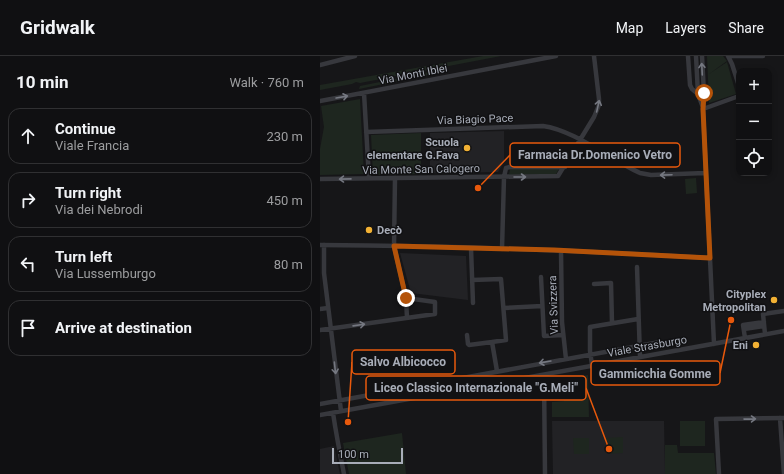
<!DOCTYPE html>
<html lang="en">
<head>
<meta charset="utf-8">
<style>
	body { margin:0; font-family:Roboto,sans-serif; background:#1e1e20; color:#f1f3f6 }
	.controls { position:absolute; right:12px; top:12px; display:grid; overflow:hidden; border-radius:8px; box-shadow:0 2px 6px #0003 }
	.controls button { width:36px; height:36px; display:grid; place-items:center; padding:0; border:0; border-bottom:1px solid #303032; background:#101012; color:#f1f3f6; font:20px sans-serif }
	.scale { position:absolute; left:12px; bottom:10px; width:71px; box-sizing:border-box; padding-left:4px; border:2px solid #a8adb8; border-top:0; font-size:11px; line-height:14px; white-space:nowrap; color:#a8adb8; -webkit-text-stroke:3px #111113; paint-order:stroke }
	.stop { position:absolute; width:12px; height:12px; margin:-9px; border:3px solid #b45309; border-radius:50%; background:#fff }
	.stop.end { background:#b45309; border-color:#fff; box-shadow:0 1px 4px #0008 }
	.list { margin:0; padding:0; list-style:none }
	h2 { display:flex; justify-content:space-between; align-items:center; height:52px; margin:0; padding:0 16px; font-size:17px }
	h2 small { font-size:13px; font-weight:400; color:#9c9d9f }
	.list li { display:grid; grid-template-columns:26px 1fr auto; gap:12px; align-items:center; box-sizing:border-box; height:56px; margin:0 8px 8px; padding:0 8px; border:1px solid #303032; border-radius:12px }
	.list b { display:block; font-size:15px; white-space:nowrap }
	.list p { margin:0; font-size:13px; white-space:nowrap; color:#9c9d9f }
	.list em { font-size:13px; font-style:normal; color:#9c9d9f }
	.icon { flex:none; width:22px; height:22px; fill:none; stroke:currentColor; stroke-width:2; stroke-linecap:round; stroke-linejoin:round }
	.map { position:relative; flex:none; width:464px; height:418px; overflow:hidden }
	header { display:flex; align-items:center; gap:24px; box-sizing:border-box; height:56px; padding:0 20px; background:#101012; border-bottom:1px solid #303032 }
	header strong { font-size:19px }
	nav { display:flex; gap:22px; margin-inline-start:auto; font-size:14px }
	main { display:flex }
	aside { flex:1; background:#101012 }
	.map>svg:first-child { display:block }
	.built { fill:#222225 }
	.green { fill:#1e261f }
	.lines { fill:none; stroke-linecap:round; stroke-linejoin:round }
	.minor { stroke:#37383d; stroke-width:4.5 }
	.oneway { stroke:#757881 }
	.route { stroke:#b45309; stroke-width:5 }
	.poi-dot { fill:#f2b134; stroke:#111113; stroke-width:1.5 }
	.labels { text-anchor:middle; stroke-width:3; stroke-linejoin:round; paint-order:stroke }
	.street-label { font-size:11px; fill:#a8adb8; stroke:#111113 }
	.poi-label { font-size:11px; font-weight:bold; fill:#a8adb8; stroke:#111113; text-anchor:end }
	.leader { fill:none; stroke:#e8590c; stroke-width:1.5 }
	.callout-dot { fill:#e8590c; stroke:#111113; stroke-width:1.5 }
	.callout { fill:#111113; stroke:#e8590c; stroke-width:1.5 }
	.callout-label { font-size:12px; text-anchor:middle; font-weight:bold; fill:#a8adb8 }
</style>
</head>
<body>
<header>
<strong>Gridwalk</strong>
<nav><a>Map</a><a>Layers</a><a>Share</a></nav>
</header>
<main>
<aside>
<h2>10 min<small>Walk · 760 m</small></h2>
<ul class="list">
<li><svg class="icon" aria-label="ahead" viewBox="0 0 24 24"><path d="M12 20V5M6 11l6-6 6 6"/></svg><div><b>Continue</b><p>Viale Francia</p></div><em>230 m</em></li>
<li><svg class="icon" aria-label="right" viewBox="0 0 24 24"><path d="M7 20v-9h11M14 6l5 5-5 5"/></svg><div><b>Turn right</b><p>Via dei Nebrodi</p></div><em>450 m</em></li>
<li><svg class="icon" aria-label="left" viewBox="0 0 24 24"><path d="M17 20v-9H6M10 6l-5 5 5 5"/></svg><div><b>Turn left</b><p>Via Lussemburgo</p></div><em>80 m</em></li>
<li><svg class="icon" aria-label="arrive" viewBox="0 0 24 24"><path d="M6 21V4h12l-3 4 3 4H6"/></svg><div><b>Arrive at destination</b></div></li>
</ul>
</aside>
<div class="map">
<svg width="464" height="418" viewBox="0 0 464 418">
	<rect width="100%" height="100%" fill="#161618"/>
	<!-- built -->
	<path class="built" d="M184,75V106L178,116L110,117V77Z
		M80,197L146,200L148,244L91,237Z
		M232,365H344L345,418H233Z
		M14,390L20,418H0V393Z"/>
	<!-- green -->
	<path class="green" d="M163,0H181L40,27L36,26L32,28L0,34V29Z
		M387,0H403L407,5L389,18L407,6L416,38L389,47Z
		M114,15L118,17L39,33L40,30Z
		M40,43L44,118L0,119V93L4,71L1,50Z
		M101,77V118L53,119L51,79Z
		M190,113H239L236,118L189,119Z
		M376,122L377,137L366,138L365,123Z
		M268,319L269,361H232V346L244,345V323Z
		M360,365H385V390H360Z
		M82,377L86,418H29L23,387Z
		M303,381V397L287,398L286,382Z
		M253,382H269V398H254Z
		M345,389H357L358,397H394L396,418H345Z"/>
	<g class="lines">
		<!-- minor -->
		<path class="minor" d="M368,0L370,29L372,33L378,38
			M376,0L378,38L382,49
			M382,0L384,37L383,53L394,288
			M408,0L412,8L419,30
			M411,0H443
			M0,9L35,0
			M44,37L49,122
			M0,45L236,0
			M383,53L419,40
			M46,76L223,70C254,74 291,104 320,117L331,119L385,117
			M0,123L238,120L274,61L279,49V43L274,0
			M0,189C130,190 260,194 390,202
			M4,189V217L21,355
			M151,192L153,247
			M182,193L184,121L186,112L190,111H245
			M241,195L242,266L246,303
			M317,211L320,301
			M221,221L224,280L243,279
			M152,224L181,223L186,284L172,286L177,315
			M274,228L291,227L292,267
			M86,242L87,262
			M184,252L222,250
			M0,253L8,252
			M424,273L444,270
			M0,274L115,258V246L86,242L74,190L75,122
			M445,278L443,258L464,255
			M147,279L148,288L149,289L172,286
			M425,282L423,269L444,266
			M272,309L270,295V271L318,263
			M224,319L225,418
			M105,328L107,340
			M0,348L340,286
			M13,357C16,377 20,398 24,418
			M0,359L464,275
			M460,362L464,418
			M399,418L396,363L464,362"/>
	</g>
	<!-- one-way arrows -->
	<defs><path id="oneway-shaft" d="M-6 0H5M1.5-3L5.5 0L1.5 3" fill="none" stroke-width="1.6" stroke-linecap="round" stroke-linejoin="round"/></defs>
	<g class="oneway">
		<use href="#oneway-shaft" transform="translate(382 13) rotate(-93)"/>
		<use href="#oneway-shaft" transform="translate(22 41) rotate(-10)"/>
		<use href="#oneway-shaft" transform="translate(278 50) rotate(-77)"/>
		<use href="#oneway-shaft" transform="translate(346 119) rotate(178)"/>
		<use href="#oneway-shaft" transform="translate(200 121)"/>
		<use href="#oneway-shaft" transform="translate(25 123) rotate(179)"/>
		<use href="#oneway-shaft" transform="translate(39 269) rotate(-8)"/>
		<use href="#oneway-shaft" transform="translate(225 306) rotate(170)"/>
		<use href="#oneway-shaft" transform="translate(15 312) rotate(84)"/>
		<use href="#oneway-shaft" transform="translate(430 363) rotate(-1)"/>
	</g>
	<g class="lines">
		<!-- route -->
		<path class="route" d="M86,242L74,190L234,194L390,202L383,53L384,37"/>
	</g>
	<!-- markers -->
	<g class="poi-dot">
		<circle cx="147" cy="92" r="4"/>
		<circle cx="49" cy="174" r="4"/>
		<circle cx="454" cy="244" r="4"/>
		<circle cx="436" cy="289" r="4"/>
	</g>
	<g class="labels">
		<!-- street labels -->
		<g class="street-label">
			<text transform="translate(93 18) rotate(-11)" y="4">Via Monti Iblei</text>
			<text transform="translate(155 63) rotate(-2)" y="4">Via Biagio Pace</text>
			<text transform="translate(101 113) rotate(-1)" y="4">Via Monte San Calogero</text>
			<text transform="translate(233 249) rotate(-92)" y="4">Via Svizzera</text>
			<text transform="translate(327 290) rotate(-10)" y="4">Viale Strasburgo</text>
		</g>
		<!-- poi labels -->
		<g class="poi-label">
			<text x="139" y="90">Scuola<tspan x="139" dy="13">elementare G.Fava</tspan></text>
			<text x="57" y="178" text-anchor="start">Decò</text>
			<text x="446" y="242">Cityplex<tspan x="446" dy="13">Metropolitan</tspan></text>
			<text x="428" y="293">Eni</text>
		</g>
	</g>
	<!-- callouts -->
	<path class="leader" d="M158 132L190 99M28 366L32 306M411 264L400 317M289 393L266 332"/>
	<g class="callout-dot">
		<circle cx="158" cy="132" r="4"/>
		<circle cx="28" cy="366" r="4"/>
		<circle cx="411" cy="264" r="4"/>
		<circle cx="289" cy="393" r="4"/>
	</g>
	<g class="callout">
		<rect x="190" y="87" width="170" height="24" rx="4"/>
		<rect x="32" y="294" width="103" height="24" rx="4"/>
		<rect x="271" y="305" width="129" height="24" rx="4"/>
		<rect x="46" y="320" width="220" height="24" rx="4"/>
	</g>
	<g class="callout-label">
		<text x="275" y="103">Farmacia Dr.Domenico Vetro</text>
		<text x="83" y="310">Salvo Albicocco</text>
		<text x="335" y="322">Gammicchia Gomme</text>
		<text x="156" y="336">Liceo Classico Internazionale "G.Meli"</text>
	</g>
</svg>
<div class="controls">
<button>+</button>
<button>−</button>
<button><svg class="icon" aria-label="locate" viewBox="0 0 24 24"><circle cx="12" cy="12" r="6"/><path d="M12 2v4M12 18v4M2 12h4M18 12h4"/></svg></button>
</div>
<div class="scale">100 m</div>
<div class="stop" style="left:384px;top:37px"></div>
<div class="stop end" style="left:86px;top:242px"></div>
</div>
</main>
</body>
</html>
